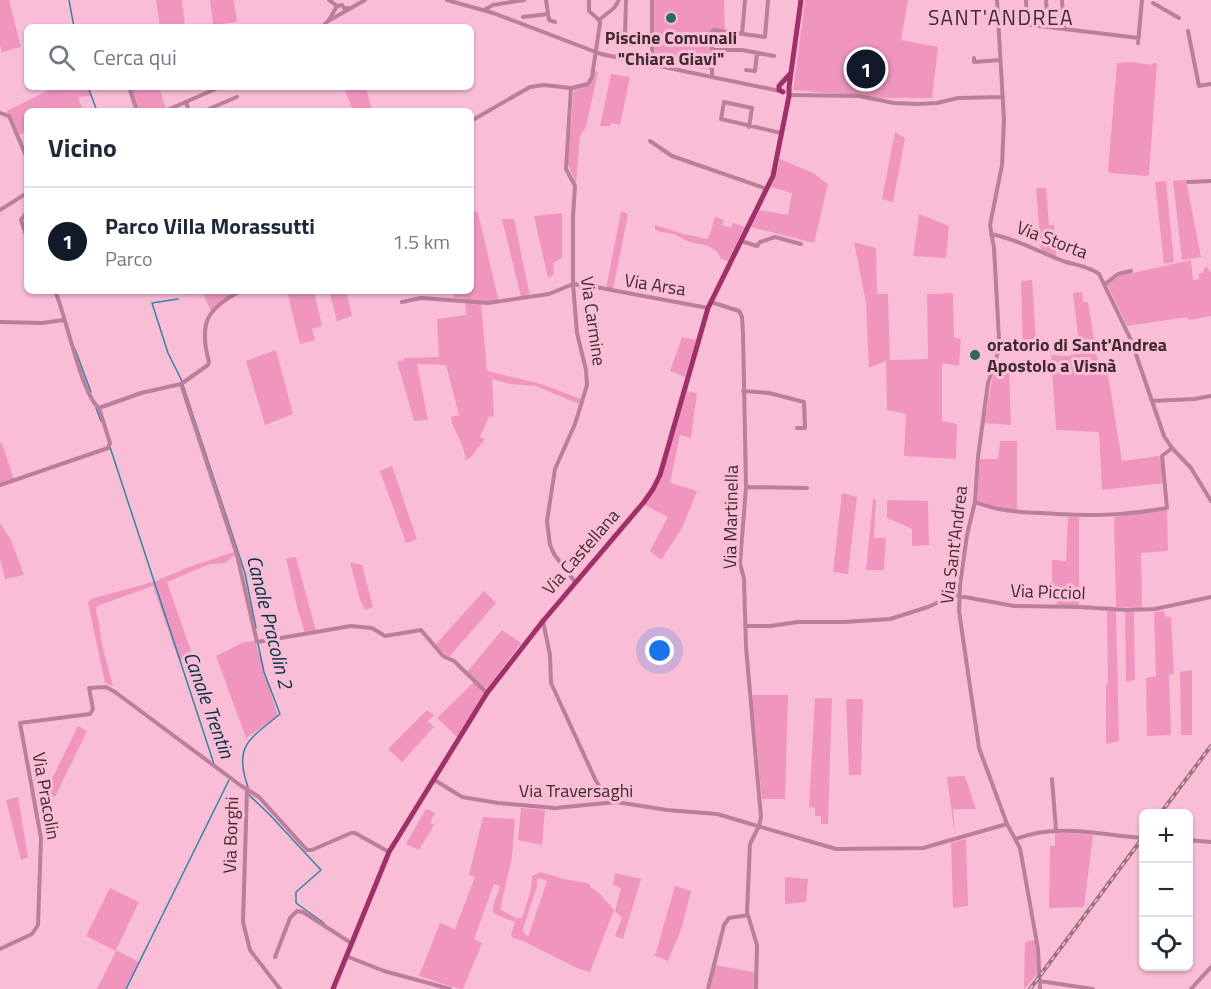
<!DOCTYPE html>
<html lang="it">
<head>
<meta charset="utf-8">
<style>
	body { margin:0; font-family:"Titillium Web",sans-serif; background:#f6f6f7; color:#1f2937 }
	.controls { position:absolute; right:18px; bottom:18px; display:grid; overflow:hidden; border-radius:9px; box-shadow:0 2px 4px #0004 }
	.controls button { width:54px; height:54px; display:grid; place-items:center; padding:0; border:0; border-bottom:2px solid #e0e1e3; background:#fff; color:#1f2937; font:30px sans-serif }
	.you { position:absolute; left:660px; top:651px; width:21px; height:21px; margin:-15px; border:4px solid #fff; border-radius:50%; background:#1a73e8; box-shadow:0 0 0 9px #1a73e833 }
	.badge { display:grid; place-items:center; width:39px; height:39px; border-radius:50%; background:#111827; color:#fff; font-size:20px; font-weight:700 }
	.pin { position:absolute; translate:-50% -50%; border:3px solid #fff; box-shadow:0 2px 6px #0006 }
	.list { margin:0; padding:0; list-style:none }
	h2 { display:flex; justify-content:space-between; align-items:center; height:78px; margin:0; padding:0 24px; font-size:26px }
	h2 small { font-size:20px; font-weight:400; color:#747a83 }
	.list li { display:grid; grid-template-columns:39px 1fr auto; gap:18px; align-items:center; box-sizing:border-box; height:108px; padding:0 24px; border-top:2px solid #e0e1e3 }
	.list b { display:block; font-size:22px; white-space:nowrap }
	.list p { margin:0; font-size:20px; white-space:nowrap; color:#747a83 }
	.list em { font-size:20px; font-style:normal; color:#747a83 }
	.icon { flex:none; width:33px; height:33px; fill:none; stroke:currentColor; stroke-width:2; stroke-linecap:round; stroke-linejoin:round }
	.map { position:relative; flex:none; width:1211px; height:989px; overflow:hidden }
	.search { position:absolute; background:#fff; box-shadow:0 2px 4px #0004; left:24px; top:24px; width:450px; height:66px; display:flex; align-items:center; gap:15px; box-sizing:border-box; padding:0 21px; border-radius:9px; color:#747a83; font-size:22px }
	.panel { position:absolute; background:#fff; box-shadow:0 2px 4px #0004; left:24px; top:108px; width:450px; height:186px; border-radius:9px }
	.map>svg:first-child { display:block }
	.green { fill:#f096be; fill-rule:evenodd }
	.lines { fill:none; stroke-linecap:round; stroke-linejoin:round }
	.stream { stroke:#3681a7; stroke-width:1.5 }
	.minor { stroke:#bc7f99; stroke-width:4 }
	.major { stroke:#9f306a; stroke-width:5 }
	.rail-casing { stroke:#9a7282; stroke-width:4 }
	.rail { stroke:#f9bed6; stroke-width:1.5; stroke-dasharray:4.5; stroke-linecap:butt }
	.poi-dot { fill:#2b6b59; stroke:#f9bed6; stroke-width:2 }
	.labels { text-anchor:middle; stroke-width:6; stroke-linejoin:round; paint-order:stroke }
	.poi-label { font-size:18px; font-weight:bold; fill:#412a34; stroke:#f9bed6 }
	.street-label { font-size:18px; fill:#412a34; stroke:#f9bed6 }
	.water-label { font-size:20px; font-style:italic; fill:#003145; stroke:#f9bed6 }
	.quarter-label { font-size:21px; letter-spacing:1.5px; fill:#412a34; stroke:#f9bed6 }
</style>
</head>
<body>
<div class="map">
<svg width="1211" height="989" viewBox="0 0 1211 989">
	<rect width="100%" height="100%" fill="#f9bed6"/>
	<!-- green -->
	<path class="green" d="M0,0H9L21,47L2,52L0,45Z
		M156,0H182L185,27H160Z
		M210,0H234L237,22L213,25Z
		M654,0H724L725,32L711,30V70L653,61Z
		M805,0H908L901,40L938,47L932,98H886L793,90Z
		M1131,62L1152,65L1153,63H1157L1149,174L1147,176L1110,173L1108,171L1117,63Z
		M594,71L598,72L586,127L580,136L576,184L568,164L574,88L587,85Z
		M611,74L630,77L620,125L611,123L610,126H600Z
		M55,87H89L92,96L78,97L83,111H27V131L18,136L7,111Z
		M129,87H159L166,109L161,111H138Z
		M354,87H366L372,111H353L345,90Z
		M895,132L905,138L893,202L882,199Z
		M780,159L813,173L828,184L814,243L751,227L759,210L788,215L792,193L770,187L774,180Z
		M1186,180L1201,257L1182,260L1173,181Z
		M1166,181L1174,262L1164,264L1155,182Z
		M1036,188H1046L1049,225H1054L1056,257L1041,250Z
		M471,196L474,211L478,213L499,302H481L487,371L541,384L581,399L579,404L536,386L510,384L492,379L494,417L489,416L480,437L485,439L470,458L466,460L463,447L452,423L451,417L459,415L446,365L417,364L428,420L414,421L397,361H403L404,358L439,357L437,319L466,315L465,299L454,298L453,291H471Z
		M621,211L628,214L613,290L606,289Z
		M562,213V258L553,263L554,274L548,278L534,216Z
		M919,214L949,226L946,258L913,256Z
		M715,217L724,220L722,225L731,228L733,223L745,227L728,261L721,259C715,245 704,245 690,242C684,240 679,236 673,234C666,232 661,234 655,229V225L680,233L707,239C713,232 711,225 715,217Z
		M502,219H514L530,296L521,297Z
		M854,242L876,248L877,294H888L890,360L928,359L927,294L953,293L954,338L961,339L959,366L942,363V421L957,424L956,459L904,456L906,414L887,410L886,361L869,368L866,303Z
		M1191,260L1193,280L1199,279V274L1203,272L1206,266L1211,273V316L1189,320L1187,317L1127,326L1107,284L1119,276Z
		M1032,280L1037,353L1023,351L1021,281Z
		M195,291H235L211,311L203,294L184,295Z
		M287,291H314L322,326L312,329L315,340L300,344Z
		M329,291H346L352,316L337,321Z
		M1082,292L1083,302H1088L1099,369L1107,368L1122,461L1159,456L1162,460L1164,483L1102,490L1099,432L1056,430L1051,355L1068,356L1080,353L1073,293Z
		M682,337L696,340L685,377L670,371Z
		M276,350L293,414L265,425L246,361Z
		M994,369L998,373H1009L1011,425L984,423Z
		M687,391L697,393L691,438L680,435L670,483L697,491L682,528L661,560L650,551L668,517L644,505L662,476Z
		M1000,441H1017V510L1000,509L977,501L980,459H998Z
		M0,442L2,444L14,479L0,484Z
		M392,466L417,539L406,543L380,471Z
		M842,493L857,497L848,574L833,572Z
		M873,499H876L874,538H886L884,570H866Z
		M887,500L928,501L929,545L912,546V529L887,518Z
		M1167,508L1168,551L1141,553L1142,608L1116,607L1114,517Z
		M1068,517H1079V605H1057L1056,587H1052V560L1066,561Z
		M0,523L11,540L24,575L5,579L0,559Z
		M234,552L236,554L225,563L210,564L167,582L193,657L179,661L153,586L97,606L96,611L99,623L102,645L113,686L105,683L88,603L91,599L156,581L186,568Z
		M296,557L316,631L305,633L298,611L286,558Z
		M350,562L362,565L373,607L365,610L360,600Z
		M484,591L496,603L449,657L435,645Z
		M1107,611H1116L1119,741L1106,744V684H1108Z
		M1164,611L1166,617H1171L1174,674L1169,675L1171,735L1147,736L1146,678L1156,676L1154,612Z
		M1125,612H1134L1135,680L1126,682Z
		M502,630L521,643L489,686L457,737L437,718L475,681L466,673Z
		M255,641L278,716L246,738L216,656L244,642Z
		M1192,670V735H1181L1180,672Z
		M752,695H788L785,799H762Z
		M815,698H832L828,824H821V816H815V808L809,807Z
		M846,699H863L861,775H849Z
		M427,710L434,715L428,721L434,727L402,762L388,749Z
		M78,726L87,731L55,797L46,791Z
		M965,776L976,809H953L955,837L947,777Z
		M18,797L28,857L21,860L6,800Z
		M521,808L545,810L542,845L518,840Z
		M426,809L435,813L430,822L434,825L419,850L406,844Z
		M483,817L515,819L512,857L500,909L516,918H522L531,890L532,876L540,872L564,879L587,883L590,885V887L599,893L614,910L590,972L579,969L521,940L513,938L511,935L515,922L493,913V906L500,886L494,884L474,939L482,943L463,989C455,989 430,979 419,976L440,923L455,929L475,877L469,875ZM539,878L547,881L528,937L523,931L524,926L537,886V879Z
		M1055,832L1093,835L1084,907L1049,908L1050,846H1055Z
		M966,839L968,906L953,908L951,843Z
		M615,873L641,879L623,939L615,936L622,918L615,911L621,888L613,885Z
		M785,877L808,879L806,902L785,904Z
		M675,886L691,891L682,927L668,961L655,956Z
		M110,888L139,902L116,950L139,962L125,989H97L116,951L86,936Z
		M1035,940L1038,973L1024,989L1025,942Z
		M715,965L758,973L756,989H710Z"/>
	<g class="lines">
		<!-- stream -->
		<path class="stream" d="M69,0L74,27
			M88,87L97,111
			M178,299L152,303L168,353L182,381
			M75,349L91,392
			M183,385L245,573L256,628
			M96,408L101,421
			M110,447L214,764
			M248,787C233,745 250,739 280,714L264,672L258,644
			M248,794L269,814L321,870L296,892V903L324,923
			M126,989L229,780"/>
		<!-- minor -->
		<path class="minor" d="M329,0L337,6
			M447,0L493,13L601,54L780,91
			M546,0L549,20L555,22
			M997,0L1004,120L1002,165L990,225L994,248L999,339V349L988,383L978,457L975,502L967,535L960,585L959,611L979,748L1007,824L1020,848L1038,949L1040,989
			M1026,0L1027,24
			M1046,0L1048,27
			M1062,0L1064,29
			M1153,3L1179,18
			M484,10L493,5L524,0
			M523,17L548,14
			M330,20L365,0
			M599,20L614,8L619,0
			M998,21L1139,38
			M322,27L329,20L337,6L342,5L344,8H352
			M1188,31L1199,86L1211,84
			M742,34L745,0
			M625,35L626,0
			M1138,43L1142,0
			M712,50V32L714,30L765,37L768,0
			M974,58V62L1000,60
			M652,64V0
			M746,70L755,71L757,53
			M712,76V50H742L774,56
			M129,87L137,111
			M571,88L566,169L575,186L573,216V284L577,333L586,370L587,385L575,424L555,469L547,521L550,545L554,554L575,582
			M789,95L859,96L894,103L919,104L937,103L958,98L1003,97
			M186,102L189,111
			M165,111L220,87
			M204,111L237,97
			M0,113L9,116L27,158
			M471,121L530,87L544,85L571,88L588,84L592,77L600,23L599,20L589,11V0
			M749,127L752,108L724,102L721,119L781,133
			M650,141L672,156L767,189
			M1188,182L1211,181
			M0,210L27,193
			M27,212L21,220L27,238
			M991,234C1017,239 1039,252 1063,261C1075,265 1089,266 1099,274L1131,340L1164,436L1172,448L1191,468L1211,501
			M741,241L757,246L760,242L775,237L801,244
			M1105,284L1118,274L1131,271
			M55,291C66,315 81,394 99,408
			M402,302L421,298L488,303L549,294L573,284L590,286L708,308
			M711,302L739,311L742,317L743,333L746,487L740,563L744,579L746,647L761,817L759,826L750,844L747,912L757,945L756,989
			M0,322L42,323L64,320
			M181,384L237,555L257,642L351,626L372,628L385,636L421,630L443,656L454,661L487,693
			M743,391L769,393L804,402L805,428H797
			M1152,401L1194,399L1211,396
			M0,485L108,448L110,443L99,408L141,393L181,384L208,365L209,362C199,325 205,309 241,291
			M746,487L807,488
			M975,502C1003,513 1027,512 1057,514C1098,516 1126,515 1167,508L1162,456L1172,448
			M543,621L550,655L551,683L596,781L604,793L615,802
			M746,626H770L798,622H844L890,619L928,607L954,595L1014,606L1080,607L1127,610L1155,609L1211,597
			M433,779L462,797L498,803L555,808L616,802L667,810L717,814L836,849L923,848L1007,824
			M1052,779L1056,830
			M247,788L243,922L250,950L280,989
			M1016,839C1058,823 1100,835 1144,838
			M1188,840L1211,842
			M0,949L32,934L38,925L41,838L20,723L90,714L93,709L89,688L106,687L115,692L240,785L259,797L307,850H312L351,833H355L389,852
			M346,956L384,971L450,989
			M275,957L290,918L297,911L303,912L351,943
			M1039,981L1093,989
			M708,989L724,925L729,918L748,915
			M1191,989L1211,967"/>
		<!-- major -->
		<path class="major" d="M783,92L779,90V86L790,74
			M333,989L389,852L487,693L543,621L644,502L653,489L660,475L708,308L773,176L789,96V87L801,0"/>
		<!-- rail casing -->
		<g class="rail-casing">
			<path id="rail" d="M1160,814L1211,746
				M1030,989L1144,836"/>
		</g>
		<!-- rail -->
		<use href="#rail" class="rail"/>
	</g>
	<!-- markers -->
	<g class="poi-dot">
		<circle cx="671" cy="18" r="6"/>
		<circle cx="975" cy="355" r="6"/>
	</g>
	<g class="labels">
		<!-- poi labels -->
		<g class="poi-label">
			<text x="671" y="44">Piscine Comunali<tspan x="671" dy="21">"Chiara Giavi"</tspan></text>
			<text x="987" y="351" text-anchor="start">oratorio di Sant'Andrea<tspan x="987" dy="21">Apostolo a Visnà</tspan></text>
		</g>
		<!-- street labels -->
		<g class="street-label">
			<text transform="translate(1052 240) rotate(21)" y="6">Via Storta</text>
			<text transform="translate(655 285) rotate(9)" y="6">Via Arsa</text>
			<text transform="translate(593 321) rotate(82)" y="6">Via Carmine</text>
			<text transform="translate(731 517) rotate(-89)" y="6">Via Martinella</text>
			<text transform="translate(954 545) rotate(-83)" y="6">Via Sant'Andrea</text>
			<text transform="translate(581 552) rotate(-49)" y="6">Via Castellana</text>
			<text transform="translate(1048 592) rotate(2)" y="6">Via Picciol</text>
			<text x="576" y="797">Via Traversaghi</text>
			<text transform="translate(46 796) rotate(80)" y="6">Via Pracolin</text>
			<text transform="translate(231 835) rotate(-88)" y="6">Via Borghi</text>
		</g>
		<!-- water labels -->
		<g class="water-label">
			<text transform="translate(270 622) rotate(76)" y="7">Canale Pracolin 2</text>
			<text transform="translate(209 705) rotate(70)" y="7">Canale Trentin</text>
		</g>
		<!-- quarter labels -->
		<g class="quarter-label">
			<text x="1001" y="25">SANT'ANDREA</text>
		</g>
	</g>
</svg>
<div class="controls">
<button>+</button>
<button>−</button>
<button><svg class="icon" aria-label="locate" viewBox="0 0 24 24"><circle cx="12" cy="12" r="6"/><path d="M12 2v4M12 18v4M2 12h4M18 12h4"/></svg></button>
</div>
<div class="you"></div>
<div class="pin badge" style="left:866px;top:69px">1</div>
<div class="search"><svg class="icon" aria-label="search" viewBox="0 0 24 24"><circle cx="10" cy="10" r="6"/><path d="M15 15l6 6"/></svg>Cerca qui</div>
<section class="panel">
<h2>Vicino<small></small></h2>
<ul class="list">
<li><span class="badge">1</span><div><b>Parco Villa Morassutti</b><p>Parco</p></div><em>1.5 km</em></li>
</ul>
</section>
</div>
</body>
</html>
